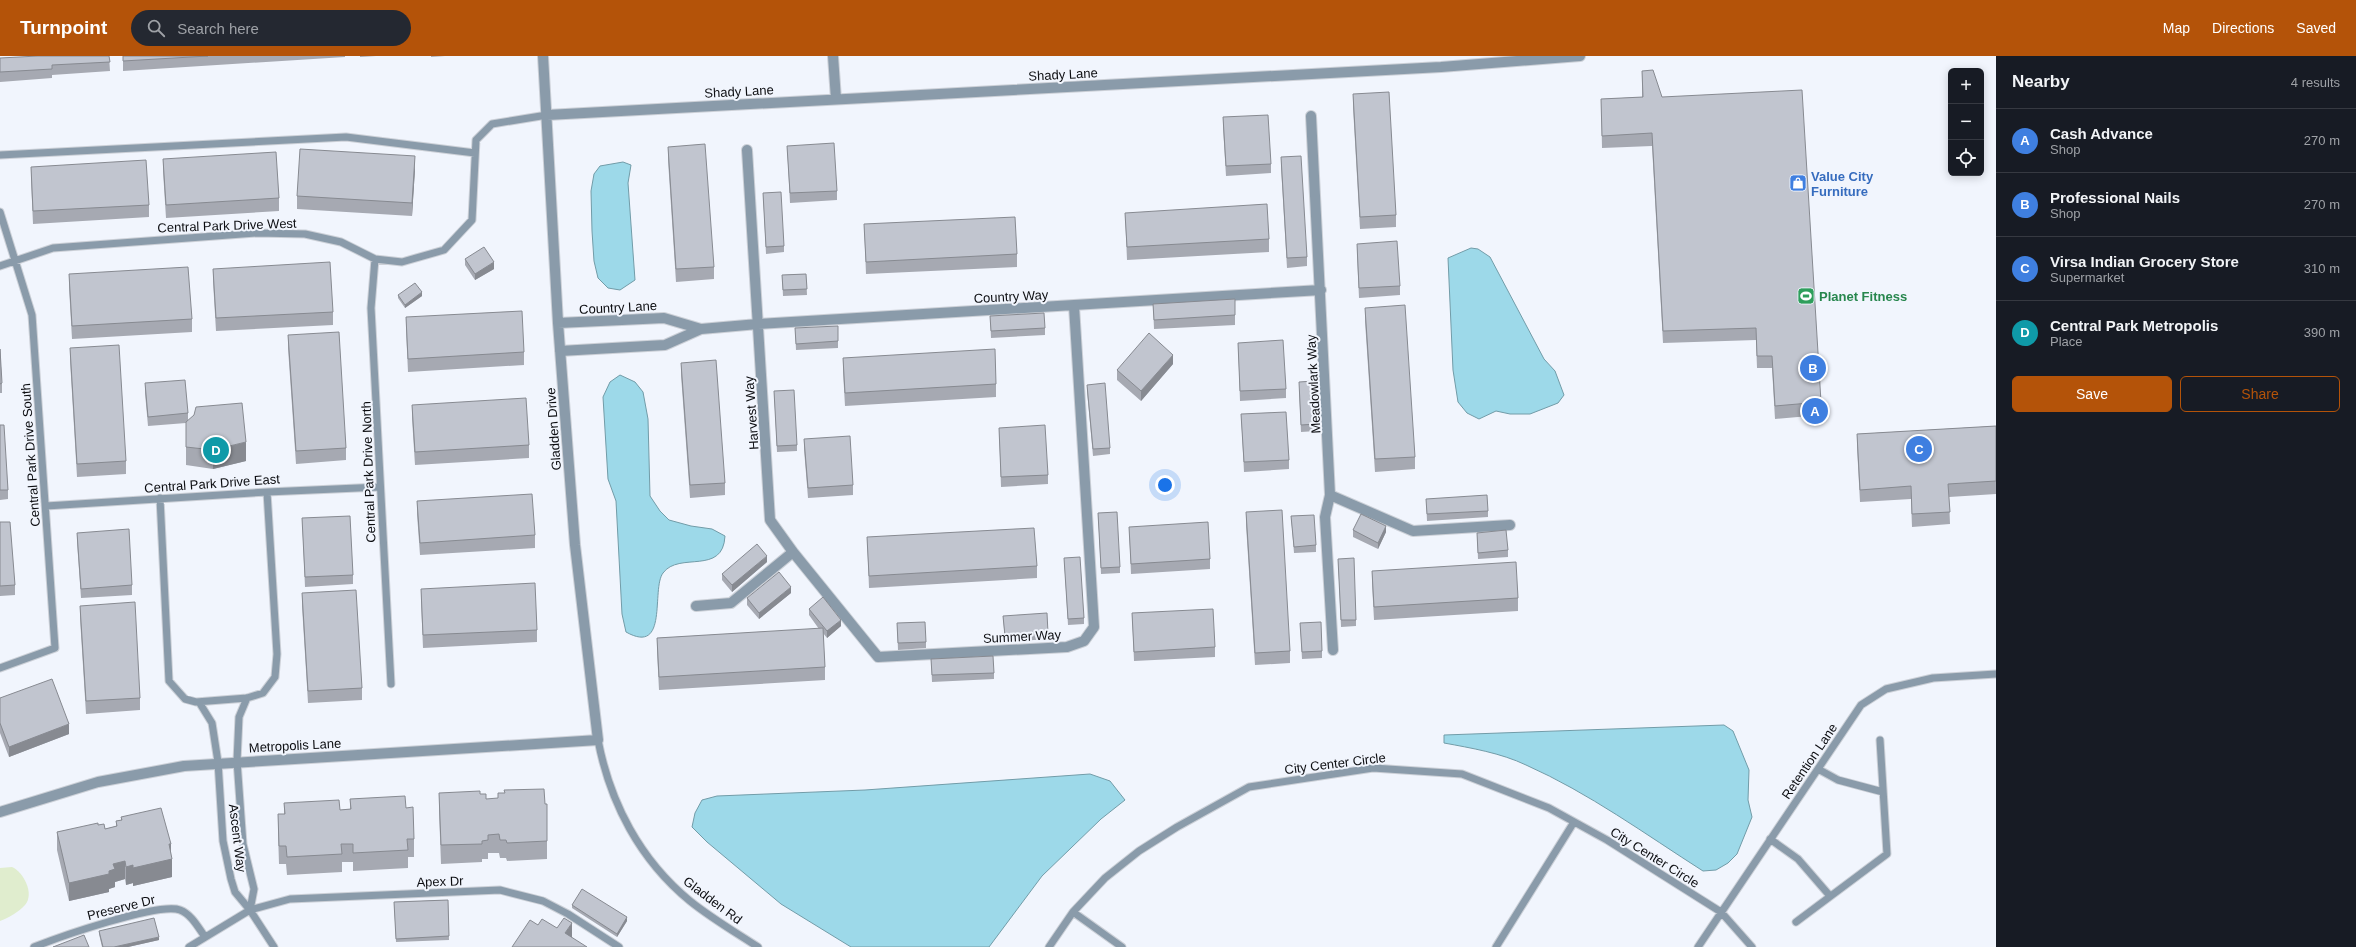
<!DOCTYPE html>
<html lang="en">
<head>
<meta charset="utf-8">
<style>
	body { margin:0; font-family:Helvetica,sans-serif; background:#242831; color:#f1f3f6 }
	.controls { position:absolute; right:12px; top:12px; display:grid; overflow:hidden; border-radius:6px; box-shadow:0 2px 10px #0003 }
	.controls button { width:36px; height:36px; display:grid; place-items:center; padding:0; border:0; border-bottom:1px solid #363941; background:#171b24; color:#f1f3f6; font:20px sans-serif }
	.you { position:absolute; left:1165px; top:429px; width:14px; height:14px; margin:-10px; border:3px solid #fff; border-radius:50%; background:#1a73e8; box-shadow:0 0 0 6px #1a73e833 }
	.badge { display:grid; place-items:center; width:26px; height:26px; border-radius:50%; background:#b45309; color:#fff; font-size:13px; font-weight:700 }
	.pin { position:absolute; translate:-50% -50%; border:2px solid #fff; box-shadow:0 1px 4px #0006 }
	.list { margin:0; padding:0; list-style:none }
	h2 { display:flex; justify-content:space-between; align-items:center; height:52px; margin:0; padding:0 16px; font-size:17px }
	h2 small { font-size:13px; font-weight:400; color:#9ea1a6 }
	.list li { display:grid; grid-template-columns:26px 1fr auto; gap:12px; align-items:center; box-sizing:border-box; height:64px; padding:0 16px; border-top:1px solid #363941 }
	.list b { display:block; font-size:15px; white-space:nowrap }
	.list p { margin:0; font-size:13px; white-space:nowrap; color:#9ea1a6 }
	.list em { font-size:13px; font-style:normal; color:#9ea1a6 }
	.actions { display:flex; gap:8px; padding:12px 16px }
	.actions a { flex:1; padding:9px 0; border:1px solid #b45309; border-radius:6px; text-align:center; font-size:14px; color:#b45309 }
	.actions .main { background:#b45309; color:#fff }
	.icon { flex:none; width:22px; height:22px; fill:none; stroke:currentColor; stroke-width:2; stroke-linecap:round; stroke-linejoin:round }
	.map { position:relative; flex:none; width:1996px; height:891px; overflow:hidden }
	header { display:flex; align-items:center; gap:24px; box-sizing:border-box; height:56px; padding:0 20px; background:#b45309; color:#fff }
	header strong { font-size:19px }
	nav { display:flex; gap:22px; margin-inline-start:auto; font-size:14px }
	.search { width:280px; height:36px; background:#242831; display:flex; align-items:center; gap:10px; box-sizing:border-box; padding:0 14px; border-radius:22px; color:#9ea1a6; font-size:15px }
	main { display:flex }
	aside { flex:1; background:#171b24 }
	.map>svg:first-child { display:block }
	.green { fill:#e0edce }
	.water { fill:#9dd9e9; stroke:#729ca8 }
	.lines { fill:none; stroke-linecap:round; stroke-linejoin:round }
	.service-casing { stroke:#ccd0d7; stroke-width:9 }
	.minor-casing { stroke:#ccd0d7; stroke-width:12 }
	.service { stroke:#8a9baa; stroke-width:7 }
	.minor { stroke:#8a9baa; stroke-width:10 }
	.wall { fill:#a6a9b2 }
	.shaded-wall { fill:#878a91 }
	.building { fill:#c1c5cf; stroke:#878a91 }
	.labels { text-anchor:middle; stroke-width:4; stroke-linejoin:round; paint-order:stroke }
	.street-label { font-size:13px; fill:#0c0d11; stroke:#f1f5fd }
	.shop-label { font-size:13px; font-weight:bold; fill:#366cbe; stroke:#f1f5fd; text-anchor:start }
	.leisure-label { font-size:13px; font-weight:bold; fill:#27864d; stroke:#f1f5fd; text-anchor:start }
</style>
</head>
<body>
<header>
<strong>Turnpoint</strong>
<div class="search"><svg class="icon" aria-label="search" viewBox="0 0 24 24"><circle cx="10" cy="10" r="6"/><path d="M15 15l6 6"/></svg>Search here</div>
<nav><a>Map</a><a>Directions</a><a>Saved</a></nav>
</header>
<main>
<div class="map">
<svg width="1996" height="891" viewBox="0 0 1996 891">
	<rect width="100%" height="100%" fill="#f1f5fd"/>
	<!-- green -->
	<path class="green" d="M12,811C23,816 35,837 25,849C19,856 8,862 0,865V812Z"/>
	<!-- water -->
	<path class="water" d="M623,106L631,109L628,127L635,224L620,234L608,232L598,222L594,205L592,175L591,135L594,118L600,110Z
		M1471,192L1478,193L1490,201L1544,303L1555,315L1564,339L1558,347L1530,358H1510L1496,355L1479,363L1467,357L1458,346L1453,314L1448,202Z
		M620,319L635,326L643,336L648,363L650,440L660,455L669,464L691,470L712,473L725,480C723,520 679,495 663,517C651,533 669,600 626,576L622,558L616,445L608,423L603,341L610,326Z
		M1724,669L1733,675L1749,714L1748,744L1752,761L1737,798L1728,807L1716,814L1703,815C1645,778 1589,737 1526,709C1501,697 1471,692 1444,687V679Z
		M1090,718L1110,725L1125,744L1101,763L1042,820L989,891H851L781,848L707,786L692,771L695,757L702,744L717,740L865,734Z"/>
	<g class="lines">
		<!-- service casing -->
		<g class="service-casing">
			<path id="service" d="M0,99L346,81L475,97
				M0,156L32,259L55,592L0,612
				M375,203L371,252L391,628
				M0,210L53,192L257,177L305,178L341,186L375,203L402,206L444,194L472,164L476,84L492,68L547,59
				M160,442L169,625L185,643L196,646L247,642L263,637L275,621L277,598L267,436
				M46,450L267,436L380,431
				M247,642L239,661L237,705L243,788L254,833L250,854
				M199,646L212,667L218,706L223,785L231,823L235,836L250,854L274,891
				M598,684C610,747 640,804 690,845C711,862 735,876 758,891
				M1818,713L1838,724L1883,736
				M1770,783L1798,803L1830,840
				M1073,856L1122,891
				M1796,866L1887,798L1880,684
				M34,891C59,881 159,846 180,854C191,858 198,871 205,881
				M189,891L250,854L290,843L500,834L543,845L568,858L619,891
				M1049,891L1073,856L1105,822L1139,795L1177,771L1249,731L1373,712L1462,718L1549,752L1607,784L1721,856L1752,891
				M1496,891L1574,766
				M1698,891L1861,649L1886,633L1933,622L1996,618"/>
		</g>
		<!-- minor casing -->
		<g class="minor-casing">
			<path id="minor" d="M833,0L836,43
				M547,59L1441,11L1580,0
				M1311,60L1330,439L1325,461L1333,594
				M747,94L770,464L793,496L878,601L1067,591L1084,585L1094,571L1074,250
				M558,267L664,262L701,273
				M560,295L665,289L701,273L758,268L1321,234
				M1330,439L1413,475L1510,469
				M696,550L731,547L793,496
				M0,756L98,726L184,710L598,684L575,489L558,267L543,0"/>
		</g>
		<!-- service -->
		<use href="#service" class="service"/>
		<!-- minor -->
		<use href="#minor" class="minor"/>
	</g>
	<!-- wall -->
	<path class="wall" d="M109,0L110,15L52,19V22L0,26V2Z
		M123,0H345V1L123,15Z
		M360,0H376L360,1Z
		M431,0H445L431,1Z
		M1642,15L1662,41L1821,346V359L1775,363L1772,312H1757L1756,284L1663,287L1652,90L1602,92L1601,43L1642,41Z
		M1353,38L1396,159V171L1360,173L1353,51Z
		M1223,61L1271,108V117L1226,120L1223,71Z
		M787,90L837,135V144L790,147Z
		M668,91L714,211V223L676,226L668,104Z
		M1281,101L1307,201V210L1287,212L1281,111Z
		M163,103L279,142V155L166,162L163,115Z
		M31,111L149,149V161L33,168L31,123Z
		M415,113L412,160L297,153V140Z
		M763,137L784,190V196L766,198Z
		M1125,157L1269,183V196L1127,204Z
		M864,168L1017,198V211L866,218Z
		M1357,188L1400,230V239L1359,242L1357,198Z
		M465,203L494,213L475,224L465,209Z
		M213,213L333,256V269L216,275L213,225Z
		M69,218L192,263V276L72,283L69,231Z
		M806,218L807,239L783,240L782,219Z
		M398,239L422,240L405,252L398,242Z
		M1153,248L1235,259V269L1154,273Z
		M1365,252L1415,401V413L1375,416L1365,265Z
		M990,260L1045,272V279L991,282Z
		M406,261L524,296V309L408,316L406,274Z
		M795,272L838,285V292L796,294Z
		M288,279L346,392V404L296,408L288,292Z
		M1238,287L1286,333V342L1240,345Z
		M70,292L126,405V418L77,421L70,304Z
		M0,293L2,327V337H0Z
		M843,302L996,328V341L845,350L843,315Z
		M681,307L725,427V439L690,442L681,319Z
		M1173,308L1141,345L1117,324V314Z
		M145,327L188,357V365L246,405L213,413L186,409V367L148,370L145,337Z
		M1087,329L1110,392V398L1093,400L1087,335Z
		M1299,333L1316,368V375L1301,376Z
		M774,335L797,389V395L777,396Z
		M412,349L529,389V402L415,409L412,362Z
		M1241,358L1289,404V413L1244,416Z
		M0,369L8,434V443L0,444Z
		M1996,370V438L1949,441L1950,468L1912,471L1911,443L1860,446L1857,391V378Z
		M999,372L1048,419V428L1001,431Z
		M804,383L853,429V439L808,442L804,393Z
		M1426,443L1488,455V461L1427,465Z
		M417,445L535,479V492L420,499L417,458Z
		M1246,456L1290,595V607L1255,609L1246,469Z
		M1098,457L1120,511V517L1101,518Z
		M1291,460L1316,489V496L1294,497Z
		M302,462L353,519V528L305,531Z
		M0,466L15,529V539L0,540Z
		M1129,471L1210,503V513L1131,518Z
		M1353,474L1386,476L1378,493L1353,481Z
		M77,477L132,529V539L81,542L77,486Z
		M1477,477L1508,494V501L1478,503Z
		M867,481L1037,510V522L869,532Z
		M1064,502L1084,562V568L1068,569Z
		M1338,503L1356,564V570L1341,571Z
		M767,506L732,536L722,524V518Z
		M1372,515L1518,542V555L1374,564L1372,527Z
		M421,533L537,574V586L423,592L421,545Z
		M302,537L362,632V644L308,647L302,550Z
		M791,537L759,563L747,549V542Z
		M80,550L140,642V654L86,658L80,562Z
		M809,553L841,570L827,582L823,577L825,611V624L659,634L657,595V582L819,573L809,559Z
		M1132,557L1215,591V601L1134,605Z
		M1003,560L1048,577V583L1005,586Z
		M897,567L926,586V592L898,594Z
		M1300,567L1322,595V602L1302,603Z
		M931,603L994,617V623L932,626Z
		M0,642L69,678L9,701L0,677Z
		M439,737L480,738L486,743L547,748V803L507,805L506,802H500L499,797H488V803H482V806L441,808L439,755Z
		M350,743L406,752L414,783V801H408V812L353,815V806H342V816L287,819L286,808H279L278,777V758H284V747L340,754L350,753Z
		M121,761L171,797L172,821L133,830V827L126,829L125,823L115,826V831L109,833V836L69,845L57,794V776L98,769L105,773L116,770V765L121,764Z
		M448,844L449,884L396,886L394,846Z
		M572,849L627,865L617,881L572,852Z
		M99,875L159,884L128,891H102L99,878Z"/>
	<!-- shaded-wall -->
	<path class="shaded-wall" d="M415,100V113L412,160V147Z
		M494,206V213L475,224V218Z
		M422,236V240L405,252V249Z
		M1173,299V308L1141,345V335Z
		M246,386V405L213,413V394Z
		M1386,470V476L1378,493V487Z
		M767,500V506L732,536V529Z
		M791,531V537L759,563V557Z
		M841,564V570L827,582V575Z
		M69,668V678L9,701V691Z
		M169,788H171V803H172V821L133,830V812Z
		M125,805V823L115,826V831L109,833V836L69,845V827L109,815L113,808Z
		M133,809V827L126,829V811Z
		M627,861V865L617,881V878Z
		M572,867V885L565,877Z
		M159,881V884L128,891H114Z"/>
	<!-- building -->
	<path class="building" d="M38,0H109L110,6L52,9V13L0,16V2Z
		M123,0H208L123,5Z
		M1653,14L1662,41L1802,34L1821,346L1775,350L1772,300H1757L1756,272L1663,275L1652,77L1602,80L1601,43L1643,41L1642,15Z
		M1389,36L1396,159L1360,161L1353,38Z
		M1268,59L1271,108L1226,110L1223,61Z
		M834,87L837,135L790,137L787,90Z
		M705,88L714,211L676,213L668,91Z
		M300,93L415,100L412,147L297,140Z
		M276,96L279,142L166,149L163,103Z
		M1301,100L1307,201L1287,202L1281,101Z
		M146,104L149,149L33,155L31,111Z
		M781,136L784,190L766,191L763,137Z
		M1267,148L1269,183L1127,191L1125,157Z
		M1015,161L1017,198L866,206L864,168Z
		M1397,185L1400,230L1359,232L1357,188Z
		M484,191L494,206L475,218L465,203Z
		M330,206L333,256L216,262L213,213Z
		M188,211L192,263L72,270L69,218Z
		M806,218L807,233L783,234L782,219Z
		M415,227L422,236L405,249L398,239Z
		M1235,243V259L1154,264L1153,248Z
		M1405,249L1415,401L1375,403L1365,252Z
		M522,255L524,296L408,303L406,261Z
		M1044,257L1045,272L991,275L990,260Z
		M838,270V285L796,288L795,272Z
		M339,276L346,392L296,395L288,279Z
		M1149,277L1173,299L1141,335L1117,314Z
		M1283,284L1286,333L1240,335L1238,287Z
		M119,289L126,405L77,408L70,292Z
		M0,293L2,327L0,328Z
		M995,293L996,328L845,337L843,302Z
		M716,304L725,427L690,429L681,307Z
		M185,324L188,357L148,361L145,327Z
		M1314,325L1316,368L1301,369L1299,326Z
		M1105,327L1110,392L1093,393L1087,329Z
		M794,334L797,389L777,390L774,335Z
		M526,342L529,389L415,396L412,349Z
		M242,347L246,386L213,394L186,391V366L194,359L196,351Z
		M1286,356L1289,404L1244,406L1241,358Z
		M0,369H4L8,434H0Z
		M1045,369L1048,419L1001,421L999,372Z
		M1996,370V425L1948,428L1950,456L1912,458L1911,430L1860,434L1857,378Z
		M850,380L853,429L808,432L804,383Z
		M532,438L535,479L420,487L417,445Z
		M1487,439L1488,455L1427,458L1426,443Z
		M1282,454L1290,595L1255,597L1246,456Z
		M1117,456L1120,511L1101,512L1098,457Z
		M1361,458L1386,470L1378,487L1353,474Z
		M1314,459L1316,489L1294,491L1291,460Z
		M350,460L353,519L305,521L302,462Z
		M0,466H10L15,529L0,530Z
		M1208,466L1210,503L1131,508L1129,471Z
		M1034,472L1037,510L869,520L867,481Z
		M129,473L132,529L81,533L77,477Z
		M1506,474L1508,494L1478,497L1477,477Z
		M757,488L767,500L732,529L722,518Z
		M1080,501L1084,562L1068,563L1064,502Z
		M1354,502L1356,564H1341L1338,503Z
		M1516,506L1518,542L1374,551L1372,515Z
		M779,516L791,531L759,557L747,542Z
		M535,527L537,574L423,579L421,533Z
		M356,534L362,632L308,635L302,537Z
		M823,541L841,564L827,575L809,553Z
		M135,546L140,642L86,645L80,550Z
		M1213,553L1215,591L1134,596L1132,557Z
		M1047,557L1048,577L1005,580L1003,560Z
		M925,566L926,586L898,587L897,567Z
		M1321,566L1322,595L1302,596L1300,567Z
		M823,572L825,611L659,621L657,582Z
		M993,600L994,617L932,619L931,603Z
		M52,623L69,668L9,691L0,667V642Z
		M544,733L545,748H547V785L507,787L506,784H500L499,778L488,779V784L482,785V788L441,789L439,737L480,735V738H486V743L498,742V737H505L504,734Z
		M405,740L406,752L413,751L414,783H407L408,794L353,797V788H341L342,798L287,801L286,790H279L278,758H285L284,747L339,744L340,754L351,753L350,743Z
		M161,752L171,788H169L172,803L133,812V809L126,811L125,805L113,808L115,813L109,815V818L69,827L57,776L98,767V769L104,768L105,773L117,770L116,765L122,764L121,761Z
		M582,833L627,861L617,878L572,849Z
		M448,844L449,880L396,883L394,846Z
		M154,862L159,881L114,891H103L99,875Z
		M564,862L572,867L565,877L587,891H512L530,864L538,869L542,863L557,872Z
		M84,879L89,891H53Z"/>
	<!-- icons -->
	<defs>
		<g id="shop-square" transform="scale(0.9)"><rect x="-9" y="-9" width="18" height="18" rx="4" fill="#3f7fe0" stroke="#f1f5fd"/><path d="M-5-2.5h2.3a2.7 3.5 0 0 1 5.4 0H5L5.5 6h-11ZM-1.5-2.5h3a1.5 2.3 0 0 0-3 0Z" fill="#fff"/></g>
		<g id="stadium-square" transform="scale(0.9)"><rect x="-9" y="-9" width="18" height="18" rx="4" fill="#2e9e5b" stroke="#f1f5fd"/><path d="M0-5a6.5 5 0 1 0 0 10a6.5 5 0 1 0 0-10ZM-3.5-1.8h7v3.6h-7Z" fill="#fff"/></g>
	</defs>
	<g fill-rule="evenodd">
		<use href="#shop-square" x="1798" y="127"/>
		<use href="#stadium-square" x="1806" y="240"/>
	</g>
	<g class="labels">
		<!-- street labels -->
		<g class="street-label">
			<text transform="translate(1063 18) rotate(-3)" y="5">Shady Lane</text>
			<text transform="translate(739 35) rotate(-3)" y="5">Shady Lane</text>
			<text transform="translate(227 169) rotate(-2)" y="5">Central Park Drive West</text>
			<text transform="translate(1011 240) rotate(-3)" y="5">Country Way</text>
			<text transform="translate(618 251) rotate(-3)" y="5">Country Lane</text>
			<text transform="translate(1313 328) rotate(-93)" y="5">Meadowlark Way</text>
			<text transform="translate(751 357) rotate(-94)" y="5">Harvest Way</text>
			<text transform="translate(553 373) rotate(-94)" y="5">Gladden Drive</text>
			<text transform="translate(30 399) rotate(-94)" y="5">Central Park Drive South</text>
			<text transform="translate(368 416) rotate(-92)" y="5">Central Park Drive North</text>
			<text transform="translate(212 427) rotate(-4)" y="5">Central Park Drive East</text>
			<text transform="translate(1022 580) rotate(-3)" y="5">Summer Way</text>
			<text transform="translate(295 689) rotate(-3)" y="5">Metropolis Lane</text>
			<text transform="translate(1809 705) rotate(-56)" y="5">Retention Lane</text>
			<text transform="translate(1335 707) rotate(-7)" y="5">City Center Circle</text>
			<text transform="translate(238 782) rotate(83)" y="5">Ascent Way</text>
			<text transform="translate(1655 801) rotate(32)" y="5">City Center Circle</text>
			<text transform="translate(440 825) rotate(-2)" y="5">Apex Dr</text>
			<text transform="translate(713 844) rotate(37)" y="5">Gladden Rd</text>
			<text transform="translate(121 851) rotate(-14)" y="5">Preserve Dr</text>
		</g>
		<!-- shop labels -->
		<g class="shop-label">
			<text x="1811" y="125">Value City<tspan x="1811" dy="15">Furniture</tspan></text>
		</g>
		<!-- leisure labels -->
		<g class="leisure-label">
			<text x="1819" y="245">Planet Fitness</text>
		</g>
	</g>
</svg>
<div class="controls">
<button>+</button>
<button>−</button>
<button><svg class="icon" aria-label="locate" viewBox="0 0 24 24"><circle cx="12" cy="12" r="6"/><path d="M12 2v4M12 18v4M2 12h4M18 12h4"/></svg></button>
</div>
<div class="you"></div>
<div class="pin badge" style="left:1815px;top:355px;background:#3f7fe0">A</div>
<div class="pin badge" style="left:1813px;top:312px;background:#3f7fe0">B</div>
<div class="pin badge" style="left:1919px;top:393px;background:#3f7fe0">C</div>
<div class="pin badge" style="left:216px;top:394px;background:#0f9aa8">D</div>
</div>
<aside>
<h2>Nearby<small>4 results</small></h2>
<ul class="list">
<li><span class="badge" style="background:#3f7fe0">A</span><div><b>Cash Advance</b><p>Shop</p></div><em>270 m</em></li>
<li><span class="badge" style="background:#3f7fe0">B</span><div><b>Professional Nails</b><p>Shop</p></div><em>270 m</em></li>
<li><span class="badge" style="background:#3f7fe0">C</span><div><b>Virsa Indian Grocery Store</b><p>Supermarket</p></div><em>310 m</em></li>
<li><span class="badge" style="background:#0f9aa8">D</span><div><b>Central Park Metropolis</b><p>Place</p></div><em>390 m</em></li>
</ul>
<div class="actions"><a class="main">Save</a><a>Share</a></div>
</aside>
</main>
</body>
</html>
